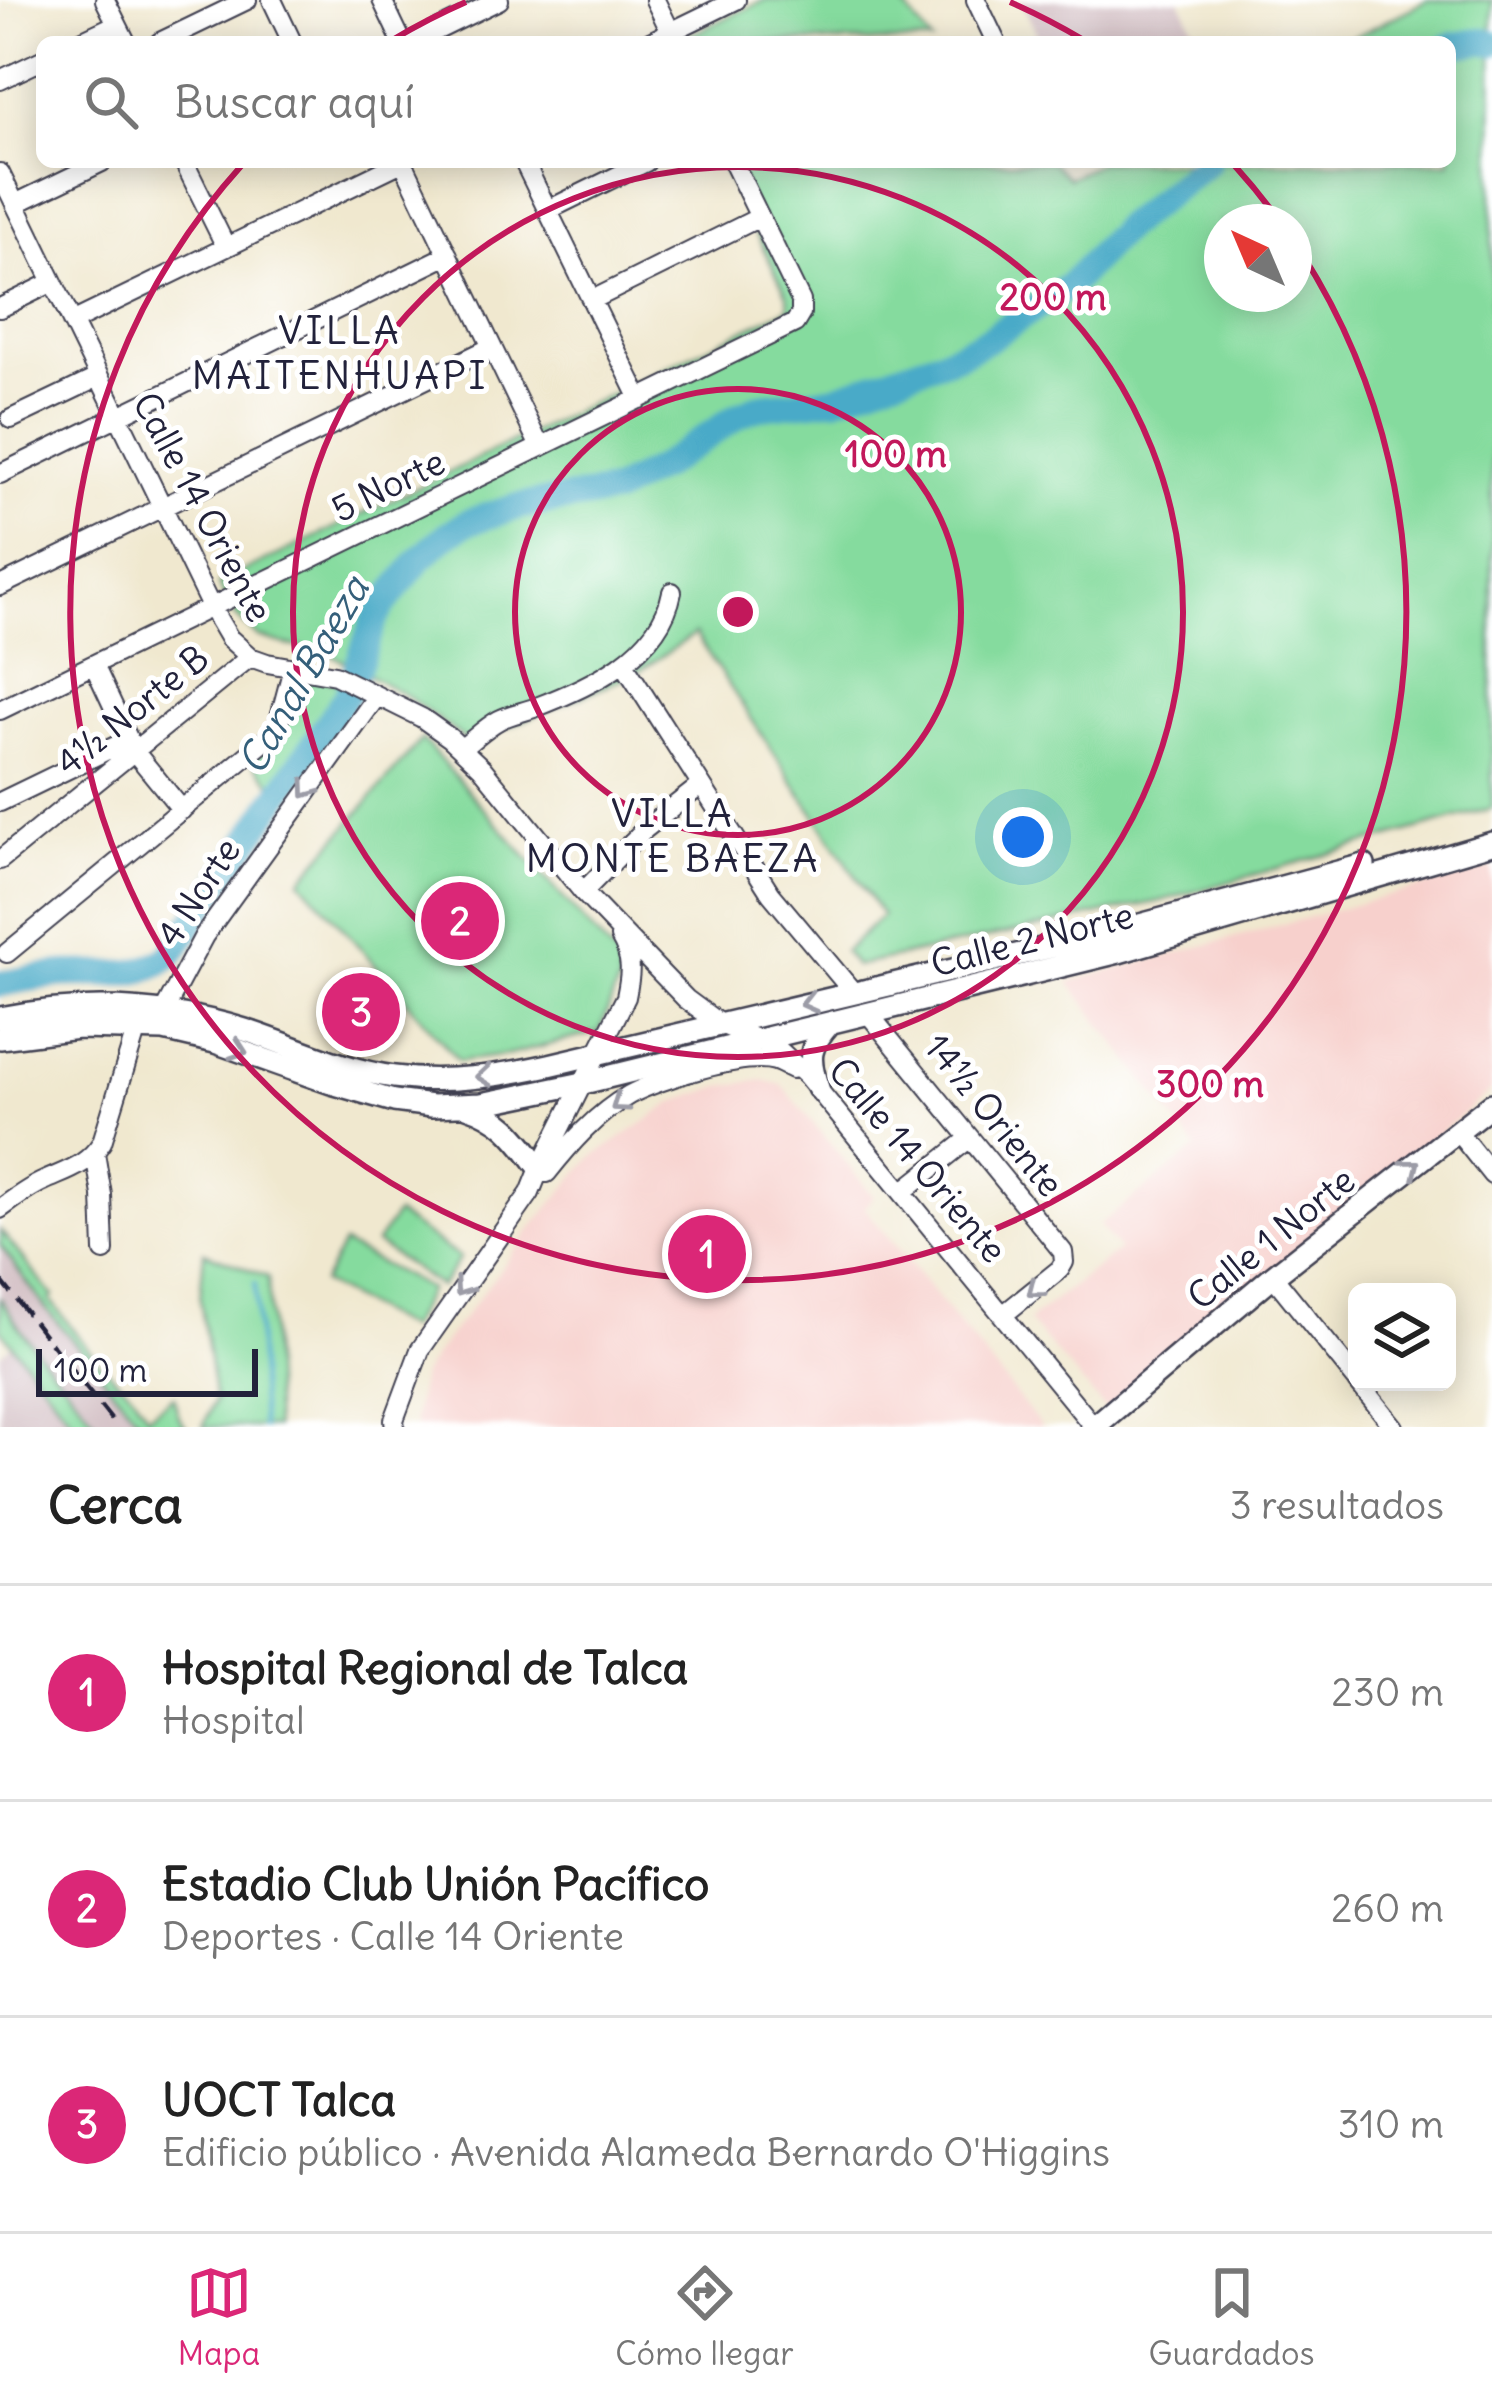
<!DOCTYPE html>
<html lang="es">
<head>
<meta charset="utf-8">
<style>
	body { margin:0; font-family:Delius,sans-serif; background:#f2f2f2; color:#222 }
	.controls { position:absolute; right:36px; bottom:36px; display:grid; overflow:hidden; border-radius:18px; box-shadow:0 6px 30px #0003 }
	.controls button { width:108px; height:108px; display:grid; place-items:center; padding:0; border:0; border-bottom:3px solid #e0e0e0; background:#fff; color:#222; font:60px sans-serif }
	.compass { position:absolute; left:1204px; top:204px; width:108px; height:108px; border-radius:50%; background:#fff; box-shadow:0 6px 30px #0003; rotate:316deg }
	.scale { position:absolute; left:36px; bottom:30px; width:222px; box-sizing:border-box; padding-left:12px; border:6px solid #22223b; border-top:0; font-size:33px; line-height:42px; white-space:nowrap; color:#22223b; -webkit-text-stroke:9px #fff; paint-order:stroke }
	.you { position:absolute; left:1023px; top:837px; width:42px; height:42px; margin:-30px; border:9px solid #fff; border-radius:50%; background:#1a73e8; box-shadow:0 0 0 18px #1a73e833 }
	.badge { display:grid; place-items:center; width:78px; height:78px; border-radius:50%; background:#db2777; color:#fff; font-size:39px; font-weight:700 }
	.pin { position:absolute; translate:-50% -50%; border:6px solid #fff; box-shadow:0 3px 12px #0006 }
	.list { margin:0; padding:0; list-style:none }
	h2 { display:flex; justify-content:space-between; align-items:center; height:156px; margin:0; padding:0 48px; font-size:51px }
	h2 small { font-size:39px; font-weight:400; color:#767676 }
	.list li { display:grid; grid-template-columns:78px 1fr auto; gap:36px; align-items:center; box-sizing:border-box; height:216px; padding:0 48px; border-top:3px solid #e0e0e0 }
	.list b { display:block; font-size:45px; white-space:nowrap }
	.list p { margin:0; font-size:39px; white-space:nowrap; color:#767676 }
	.list em { font-size:39px; font-style:normal; color:#767676 }
	.icon { flex:none; width:66px; height:66px; fill:none; stroke:currentColor; stroke-width:2; stroke-linecap:round; stroke-linejoin:round }
	.map { position:relative; flex:none; width:1492px; height:1427px; overflow:hidden }
	.search { position:absolute; background:#fff; box-shadow:0 6px 30px #0003; left:36px; right:36px; top:36px; height:132px; display:flex; align-items:center; gap:30px; box-sizing:border-box; padding:0 42px; border-radius:18px; color:#767676; font-size:45px }
	.sheet { height:804px; background:#fff }
	nav { display:flex; justify-content:space-around; align-items:center; box-sizing:border-box; height:168px; border-top:3px solid #e0e0e0; background:#fff; font-size:33px; color:#767676 }
	nav a { display:grid; justify-items:center; gap:6px }
	nav .on { color:#db2777 }
	.map>svg:first-child { display:block }
	.built { fill:#f7d0cc }
	.industrial { fill:#d2bec3 }
	.green { fill:#85db9e; stroke:#547e6c; stroke-width:3; fill-rule:evenodd }
	.lines { fill:none; stroke-linecap:round; stroke-linejoin:round }
	.stream { stroke:#49aac8; stroke-width:4.5 }
	.river { stroke:#49aac8; stroke-width:27 }
	.minor-casing { stroke:#414051; stroke-width:22 }
	.major-casing { stroke:#414051; stroke-width:26 }
	.minor { stroke:#fff; stroke-width:18 }
	.major { stroke:#fff; stroke-width:21 }
	.rail { stroke:#22223b; stroke-width:4.5; stroke-dasharray:18 9; stroke-linecap:butt }
	.oneway { stroke:#9c9ca7 }
	.ring { fill:none; stroke:#c2185b; stroke-width:6 }
	.labels { text-anchor:middle; stroke-width:10; stroke-linejoin:round; paint-order:stroke }
	.street-label { font-size:36px; fill:#22223b; stroke:#fff }
	.neighbourhood-label { font-size:39px; letter-spacing:3px; fill:#22223b; stroke:#fff }
	.water-label { font-size:39px; font-style:italic; fill:#345f7a; stroke:#fff }
	.centre { fill:#c2185b; stroke:#fff; stroke-width:6 }
	.ring-label { font-size:36px; text-anchor:middle; font-weight:bold; fill:#c2185b; stroke:#fff; stroke-width:10; stroke-linejoin:round; paint-order:stroke }
</style>
</head>
<body>
<div class="map">
<svg width="1492" height="1427" viewBox="0 0 1492 1427">
	<rect width="100%" height="100%" fill="#fff"/>
	<filter id="ink" filterUnits="userSpaceOnUse"><feTurbulence type="fractalNoise" baseFrequency=".00833" numOctaves="2"/><feDisplacementMap in="SourceGraphic" scale="24" xChannelSelector="R" yChannelSelector="G"/><feConvolveMatrix kernelMatrix="1 2 1 2 8 2 1 2 1" color-interpolation-filters="sRGB"/></filter>
	<filter id="wash" filterUnits="userSpaceOnUse"><feTurbulence type="fractalNoise" baseFrequency=".004" numOctaves="4" result="noise"/><feDisplacementMap in="SourceGraphic" scale="48" xChannelSelector="R" yChannelSelector="G"/><feGaussianBlur stdDeviation="2.7" result="paint"/><feColorMatrix in="noise" values="0 0 0 0 0 0 0 0 0 0 0 0 0 0 0 0 0 1.4 0 .05"/><feComposite in="paint" operator="in"/></filter>
	<g filter="url(#wash)">
		<rect width="100%" height="100%" fill="#f0e8cf"/>
		<!-- built -->
		<path class="built" d="M1492,868V1090L1106,1410L1028,1321L1119,1250L1099,1225L1197,1149L1069,982Z
			M763,1080L782,1085L874,1197L864,1207L1042,1427H416L414,1422L421,1376L439,1349L536,1223L589,1160L674,1102L721,1086Z"/>
		<!-- industrial -->
		<path class="industrial" d="M1020,0H1180L1201,42H1041Z
			M0,1230L53,1296L50,1300L98,1361L132,1393L156,1427H0V1355L12,1344L0,1329Z"/>
		<!-- green -->
		<path class="green" d="M765,0H900L932,42H675Z
			M1428,0H1492V808L1161,901L855,966L844,952L882,916L695,634L638,672L494,733L475,747L408,697L323,650L286,645L258,637L236,616L218,584L789,308L788,297L720,162H1051L1068,178L1101,162H1450V42H1344ZM1222,222H1294V294H1222Z
			M296,674L342,683L314,729L273,785L250,759L279,735Z
			M422,739L619,961V982L599,1032L509,1055L459,1061L301,880Z
			M396,1214L460,1258L440,1287L376,1243Z
			M0,1230L53,1296L50,1300L98,1361L132,1393L148,1416L173,1396L179,1417L186,1427H145L47,1310L0,1245Z
			M343,1244L429,1289L408,1329L322,1283Z
			M204,1252L268,1277L275,1427H203L215,1400L200,1299Z
			M0,1298C10,1311 17,1325 27,1338C50,1368 77,1395 99,1427H77L0,1329Z"/>
		<g class="lines">
			<!-- stream -->
			<path class="stream" d="M255,1284L262,1427"/>
			<!-- river -->
			<path class="river" d="M1450,46L1482,41L1492,43
				M0,984C23,980 45,975 68,974C105,973 140,980 171,955L347,695L374,621L384,604L420,559L448,534L468,522L520,506L615,492L663,466L739,415L757,407L834,398L959,354L988,339L1069,286L1123,229L1207,162"/>
		</g>
	</g>
	<g filter="url(#ink)">
		<g class="lines">
			<!-- minor casing -->
			<g class="minor-casing">
				<path id="minor" d="M105,0L126,42
					M272,0L292,42
					M382,0L402,42
					M655,0L674,39
					M976,0L996,42
					M79,42L117,24
					M160,42L247,0
					M413,42L499,0
					M650,42L736,0
					M0,80L42,60
					M184,162L226,247
					M403,162L540,447
					M524,162L640,399
					M0,173L212,609L229,638L250,657L267,663L335,675L422,718L450,738L482,768L583,892L686,999L720,1024L776,1047L807,1076L1094,1427
					M15,204L102,162
					M548,210L646,162
					M592,300L760,217
					M0,308L53,282
					M72,322L402,162
					M11,419L99,377
					M0,474L448,255
					M0,586L492,347
					M624,664L771,894L853,992
					M94,665L134,751L182,810
					M0,710L795,323L801,313V301L733,162
					M462,748C474,739 486,727 499,720C510,714 523,712 534,708C589,687 660,655 672,592
					M0,802L128,740
					M0,860L250,657
					M583,892L645,829L700,786
					M7,953L276,732L293,668
					M164,1011L204,936L377,696
					M868,1013L1063,1252L1064,1262L1060,1269L1003,1315
					M1457,1131L1492,1175
					M95,1153L102,1195L104,1251
					M547,1173C570,1144 596,1114 629,1095C656,1080 745,1052 775,1061C781,1063 786,1066 792,1069
					M902,1192L970,1138
					M0,1209C14,1199 28,1188 44,1181C68,1170 87,1166 102,1142L137,1028
					M1273,1276L1357,1380
					M1358,1382L1394,1427
					M395,1427L394,1420L420,1350L530,1193L540,1168L626,997C631,973 633,959 620,937"/>
			</g>
			<!-- major casing -->
			<g class="major-casing">
				<path id="major" d="M0,1018C82,1002 165,1005 245,1030C294,1046 343,1070 394,1077C446,1084 498,1076 549,1065L1110,933L1364,865
					M0,1038L78,1028L164,1030L215,1042L331,1083L394,1101L432,1106L481,1104L583,1083L1119,952L1492,843
					M818,1088C807,1057 809,1047 830,1023
					M467,1106C504,1118 517,1138 540,1168
					M1094,1427L1273,1276L1492,1104"/>
			</g>
			<!-- minor -->
			<use href="#minor" class="minor"/>
			<!-- major -->
			<use href="#major" class="major"/>
			<!-- rail -->
			<path class="rail" d="M0,1279L117,1427"/>
		</g>
		<!-- one-way arrows -->
		<defs><path id="oneway-chevron" d="M-2-3.5L2.5 0L-2 3.5" fill="none" stroke-width="1.6" stroke-linecap="round" stroke-linejoin="round" transform="scale(3)"/></defs>
		<g class="oneway">
			<use href="#oneway-chevron" transform="translate(308 790) rotate(126)"/>
			<use href="#oneway-chevron" transform="translate(809 1003) rotate(166)"/>
			<use href="#oneway-chevron" transform="translate(239 1050) rotate(19)"/>
			<use href="#oneway-chevron" transform="translate(484 1076) rotate(174)"/>
			<use href="#oneway-chevron" transform="translate(619 1104) rotate(145)"/>
			<use href="#oneway-chevron" transform="translate(1412 1167) rotate(-38)"/>
			<use href="#oneway-chevron" transform="translate(462 1288) rotate(125)"/>
			<use href="#oneway-chevron" transform="translate(1035 1290) rotate(142)"/>
		</g>
	</g>
	<!-- distance rings -->
	<g class="ring">
		<circle cx="738" cy="612" r="223"/>
		<circle cx="738" cy="612" r="445"/>
		<path d="M394 39A668 668 0 0 1 466 2M1010 2A668 668 0 0 1 1082 39M1234 165A668 668 0 0 1 1278 219M1295 243A668 668 0 1 1 242 165"/>
	</g>
	<g class="labels">
		<!-- street labels -->
		<g class="street-label">
			<text transform="translate(388 485) rotate(-26)" y="13">5 Norte</text>
			<text transform="translate(203 507) rotate(62)" y="13">Calle 14 Oriente</text>
			<text transform="translate(132 710) rotate(-39)" y="13">4½ Norte B</text>
			<text transform="translate(198 892) rotate(-57)" y="13">4 Norte</text>
			<text transform="translate(1032 939) rotate(-14)" y="13">Calle 2 Norte</text>
			<text transform="translate(994 1115) rotate(51)" y="13">14½ Oriente</text>
			<text transform="translate(918 1160) rotate(50)" y="13">Calle 14 Oriente</text>
			<text transform="translate(1271 1238) rotate(-39)" y="13">Calle 1 Norte</text>
		</g>
		<!-- neighbourhood labels -->
		<g class="neighbourhood-label">
			<text x="340" y="344">VILLA<tspan x="340" dy="45">MAITENHUAPI</tspan></text>
			<text x="673" y="827">VILLA<tspan x="673" dy="45">MONTE BAEZA</tspan></text>
		</g>
		<!-- water labels -->
		<g class="water-label">
			<text transform="translate(303 675) rotate(-60)" y="14">Canal Baeza</text>
		</g>
	</g>
	<circle cx="738" cy="612" r="18" class="centre"/>
	<g class="ring-label">
		<text x="1053" y="310">200 m</text>
		<text x="896" y="467">100 m</text>
		<text x="1210" y="1097">300 m</text>
	</g>
</svg>
<div class="controls">
<button><svg class="icon" aria-label="layers" viewBox="0 0 24 24"><path d="M12 4l9 5-9 5-9-5zM3 14l9 5 9-5"/></svg></button>
</div>
<svg class="compass" viewBox="-18 -18 36 36"><path d="M0-13l5 13h-10z" fill="#e53935"/><path d="M0 13l5-13h-10z" fill="#767676"/></svg>
<div class="scale">100 m</div>
<div class="you"></div>
<div class="pin badge" style="left:707px;top:1254px">1</div>
<div class="pin badge" style="left:460px;top:921px">2</div>
<div class="pin badge" style="left:361px;top:1012px">3</div>
<div class="search"><svg class="icon" aria-label="search" viewBox="0 0 24 24"><circle cx="10" cy="10" r="6"/><path d="M15 15l6 6"/></svg>Buscar aquí</div>
</div>
<section class="sheet">
<h2>Cerca<small>3 resultados</small></h2>
<ul class="list">
<li><span class="badge">1</span><div><b>Hospital Regional de Talca</b><p>Hospital</p></div><em>230 m</em></li>
<li><span class="badge">2</span><div><b>Estadio Club Unión Pacífico</b><p>Deportes · Calle 14 Oriente</p></div><em>260 m</em></li>
<li><span class="badge">3</span><div><b>UOCT Talca</b><p>Edificio público · Avenida Alameda Bernardo O'Higgins</p></div><em>310 m</em></li>
</ul>
</section>
<nav>
<a class="on"><svg class="icon" aria-label="map" viewBox="0 0 24 24"><path d="M3 6l6-2 6 2 6-2v14l-6 2-6-2-6 2zM9 4v14M15 6v14"/></svg>Mapa</a>
<a><svg class="icon" aria-label="directions" viewBox="0 0 24 24"><path d="M12 3l9 9-9 9-9-9zM9 14v-3h6M13 9l2 2-2 2"/></svg>Cómo llegar</a>
<a><svg class="icon" aria-label="saved" viewBox="0 0 24 24"><path d="M7 4h10v16l-5-4-5 4z"/></svg>Guardados</a>
</nav>
</body>
</html>
